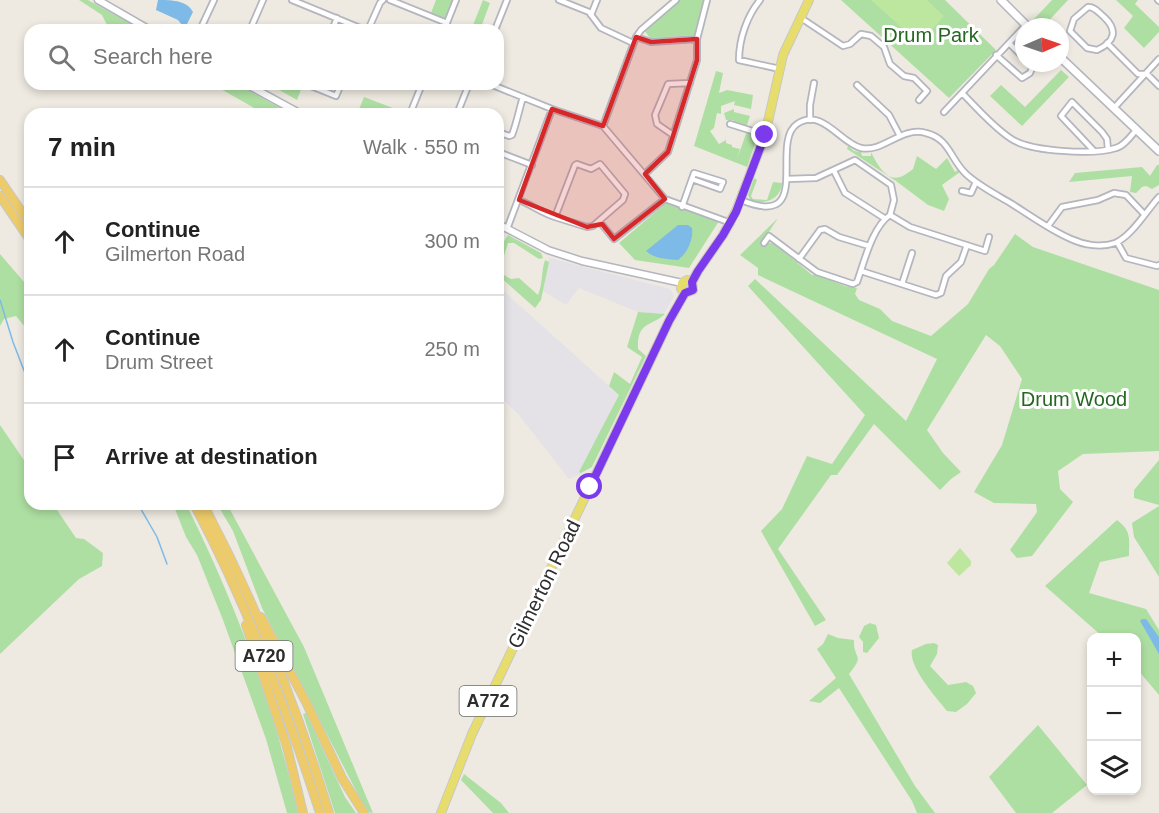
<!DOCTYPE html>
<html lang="en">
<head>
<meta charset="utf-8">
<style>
	body { margin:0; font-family:Arial,sans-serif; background:#f6f6f6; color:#222 }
	.controls { position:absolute; right:18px; bottom:18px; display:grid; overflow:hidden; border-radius:12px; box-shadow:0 3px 9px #0003 }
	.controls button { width:54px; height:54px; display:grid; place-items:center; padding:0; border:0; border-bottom:2px solid #e0e0e0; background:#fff; color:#222; font:30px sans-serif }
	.compass { position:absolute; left:1015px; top:18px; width:54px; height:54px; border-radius:50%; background:#fff; box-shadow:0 3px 9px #0003; rotate:88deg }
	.stop { position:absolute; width:18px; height:18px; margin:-14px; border:4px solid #7c3aed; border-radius:50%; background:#fff }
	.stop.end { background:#7c3aed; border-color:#fff; box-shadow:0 2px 6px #0008 }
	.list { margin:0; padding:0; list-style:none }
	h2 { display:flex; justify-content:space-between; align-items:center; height:78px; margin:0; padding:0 24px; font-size:26px }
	h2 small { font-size:20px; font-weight:400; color:#767676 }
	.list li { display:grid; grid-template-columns:39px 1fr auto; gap:18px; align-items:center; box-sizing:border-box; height:108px; padding:0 24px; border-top:2px solid #e0e0e0 }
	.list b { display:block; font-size:22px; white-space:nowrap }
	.list p { margin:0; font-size:20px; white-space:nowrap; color:#767676 }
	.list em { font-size:20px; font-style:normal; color:#767676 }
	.icon { flex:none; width:33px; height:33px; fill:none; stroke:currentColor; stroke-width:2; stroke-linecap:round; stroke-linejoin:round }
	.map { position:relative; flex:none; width:1159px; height:813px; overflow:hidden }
	.search { position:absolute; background:#fff; box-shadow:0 3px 9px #0003; left:24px; top:24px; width:480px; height:66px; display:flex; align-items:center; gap:15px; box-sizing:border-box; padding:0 21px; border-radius:18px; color:#767676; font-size:22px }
	.panel { position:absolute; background:#fff; box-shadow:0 3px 9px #0003; left:24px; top:108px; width:480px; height:402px; border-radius:18px }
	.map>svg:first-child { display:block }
	.industrial { fill:#e4e1e7 }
	.green { fill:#aedfa2 }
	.pitch { fill:#bde69f }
	.water { fill:#7dbae7 }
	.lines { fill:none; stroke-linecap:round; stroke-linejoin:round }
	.stream { stroke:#7dbae7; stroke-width:1.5 }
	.minor-casing { stroke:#b4b5bf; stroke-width:8 }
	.tertiary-casing { stroke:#b4b5bf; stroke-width:9 }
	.secondary-casing { stroke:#b4b5bf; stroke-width:10 }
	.primary-casing { stroke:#c8c8c8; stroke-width:10 }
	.trunk-casing { stroke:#c8c8c8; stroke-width:10 }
	.minor { stroke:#fff; stroke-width:4.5 }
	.tertiary { stroke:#fff; stroke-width:6 }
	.secondary { stroke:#fff; stroke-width:7 }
	.primary { stroke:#e7dd6d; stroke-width:8 }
	.trunk { stroke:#edcb6a; stroke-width:8 }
	.route { stroke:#7c3aed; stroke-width:8 }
	.marked { fill:#d62828; fill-opacity:0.2; stroke:#d62828; stroke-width:4.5; stroke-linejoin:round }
	.labels { text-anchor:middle; stroke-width:6; stroke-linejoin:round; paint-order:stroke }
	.shield { fill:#fff; stroke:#6c6c6c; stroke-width:1.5 }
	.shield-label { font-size:18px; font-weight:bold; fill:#2d2d2d }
	.park-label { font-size:20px; fill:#256721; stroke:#fff }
	.street-label { font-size:20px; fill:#2d2d2d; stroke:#fff }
</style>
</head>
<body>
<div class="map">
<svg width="1159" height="813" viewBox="0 0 1159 813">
	<rect width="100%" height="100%" fill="#eeeae1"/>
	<!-- industrial -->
	<path class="industrial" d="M549,258L670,289L674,296L664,314L638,312L579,288L566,305L543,291Z
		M498,286L619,395L581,474L569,479L519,415L498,395Z"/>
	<!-- green -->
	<path class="green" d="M79,0H88L142,30H113L108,27L102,15Z
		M436,0H454L446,20L431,13Z
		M483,0L490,3L480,30H471Z
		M679,0H704L695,35L650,38L644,30Z
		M841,0H945L996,50L949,98Z
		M1052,0H1068L1043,27H1040L1033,20Z
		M1116,0H1138L1135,4L1159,27V32L1144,48L1124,28L1133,16Z
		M1061,70L1069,77L1022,126L990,96L1001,85L1025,107Z
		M716,71L723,73L719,93L727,90L753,95L751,109L734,105L735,101L721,106V114L717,113L714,128L710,131L719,144L726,140V143L732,145V147L740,149L737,159L747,131L758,135L747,167L694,146Z
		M212,84H237L291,114H265Z
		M275,84L292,87L296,84L302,87L297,100L274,87Z
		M364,97L406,113L357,114Z
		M734,109V112L750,116L746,128L736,125L733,120H726L724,113Z
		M848,146L854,151L861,152L862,156H871V152C876,162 886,182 900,177C904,176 909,172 913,169L917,156L936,169L947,158L955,172L958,170L960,172L942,185L949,199L944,211L928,205L896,181L847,149Z
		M1157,165H1159V185L1152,189L1146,186L1142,187L1136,193L1130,192L1132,176L1069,182L1075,173L1142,167L1150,176Z
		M754,178L757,180L751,196L753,199L767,200L773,182L782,183C781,199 765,205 751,201L748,195Z
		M666,203L719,221L689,268L635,260L619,243Z
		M778,218L761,244L764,247L768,243H774L812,275H817L845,286L857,288L855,294L859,300L880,309L892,321L931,336L968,304L989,269L994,265L1015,234L1033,247L1159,290V451L1083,454L1058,471L1060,489L1073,502L1032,556L1017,558L1010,550L1037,512L1036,504L994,503L974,492L1002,445L1022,379L1000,346L986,335L927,430L943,453L961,472L951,479L940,490L874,424L837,475H831L778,549L826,620L815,626L761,531L782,509L807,456L832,464L865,415L748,286L755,279L906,421L937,359L758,275V268L740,255Z
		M508,235L541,253L543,258L539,259L514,243H508L499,272L511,279L519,278L538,295C543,283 541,272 545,260L549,262L541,300L535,308L498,275V251Z
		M0,254L30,289V333L16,316L4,319L0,326Z
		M638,312L665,314C651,327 637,321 638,349L646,356L592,467L581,473L579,472L619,395L609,386L614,372L630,384L642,357L627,347Z
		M0,425L30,469V504H53L76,538L84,539L103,553L102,566L79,579L0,654Z
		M1159,460V505L1134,498V490Z
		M173,504H186C235,602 274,706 298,813H287L266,739L223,620L197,555L186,537Z
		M217,504H227L304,647L373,813L367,812L262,608L233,531Z
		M1159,506V577L1134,537L1132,523Z
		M1117,520C1132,531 1129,539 1129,556L1100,562L1089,593L1146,609L1159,630V695L1137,669L1136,638L1103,637L1045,586Z
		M870,623L876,625L879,638L867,653L863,652V642L859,637L864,626Z
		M828,634L838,638L854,640C853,660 866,653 849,674L915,786L935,813H917L912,801L839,688L820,703L809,701L836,678L817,649L823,644Z
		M934,643L938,645L937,654L930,666L948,685L966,682L973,686L976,693L967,704L956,712L947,711C936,698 908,666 912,650L926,644Z
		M306,713L345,797L356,813H335L303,714Z
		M1038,725L1087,785L1052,813H1016L989,777Z
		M464,774L501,803L509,813H493L461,780Z"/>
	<!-- pitch -->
	<path class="pitch" d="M871,0H927L944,16L920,44Z
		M960,548L971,561V565L959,576L947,563Z"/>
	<!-- water -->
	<path class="water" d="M158,0C171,0 187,0 193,12L187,24L182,25L178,20L156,10Z
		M678,225H688L692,228C694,238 687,254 678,260C667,259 655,259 646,251Z
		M1142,619H1146L1159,637V654L1140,621Z"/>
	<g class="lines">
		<!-- stream -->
		<path class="stream" d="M0,300L13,342L30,386
			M138,504L157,537L167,564"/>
		<!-- minor casing -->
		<g class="minor-casing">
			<path id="minor" d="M292,0L365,30
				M390,0L447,23
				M559,0L589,12L601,28L633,43
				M760,0C747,16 739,39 739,60L780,69
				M1158,0L1159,1
				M1088,7C1095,7 1098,12 1104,17C1118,30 1115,42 1097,50L1087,48L1070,31L1074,19Z
				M591,15L597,0
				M801,18L843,46L850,44L861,34L871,36L884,47L890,64L904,76L914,78L927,91L919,100
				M200,30L214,0
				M250,30L263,0
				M332,30L337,18
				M368,30L380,3L383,0
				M444,30L456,0
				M495,30L507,0
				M636,37L651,42L697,39
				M1009,43L1024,58
				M1107,43L1138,74H1147L1159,86
				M996,55L1022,78L1030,73L1032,68L1029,63
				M306,84L336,96L341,84
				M490,84L552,109L603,126L665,199L731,223
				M857,85L889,115L900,136
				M962,93C977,108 992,126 1010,138C1029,152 1094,155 1116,148C1124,146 1131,136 1137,129
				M1114,108L1159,59
				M944,112L1026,25
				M410,114L422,84
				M457,114L469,84
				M810,120V105L814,83
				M730,124L765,135
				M603,126L636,37L641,30L676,0
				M498,132L509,136L512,135C517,122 519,110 523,97
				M673,135L657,124L655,115L668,84L690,83
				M1094,151L1061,116L1072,102L1102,132L1107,139L1108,150
				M498,152L532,165
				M834,171L845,193L884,218
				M645,174L668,152L697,60V39L707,0
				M962,191L971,193L976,182
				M519,200C532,205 542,213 555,217L587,227L593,226L623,200L625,194L600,164L591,169L577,164L575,165L555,217
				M741,200C815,231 769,143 797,124C822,107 840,143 861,148C883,153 901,126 926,133C950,139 950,159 966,174C979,186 997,195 1012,204C1031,216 1050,230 1071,239C1084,245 1101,248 1115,243C1131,237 1147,210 1159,197
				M682,207L694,173L723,182L720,189L692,179
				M890,215L910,227L985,251L989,237
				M599,221L614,239L665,199
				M1048,226L1062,207L1098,200L1114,193L1126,195L1144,214
				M507,229L552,109
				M1117,242L1126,258L1157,266L1159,265
				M764,243L769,236L817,272L853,284L857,282C864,263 872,227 890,215L894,200L891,185L855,160L816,178L787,179
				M799,259L820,230L825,229L839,237L869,246
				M861,271L936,295L941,293L946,276L961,262L967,245
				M902,284L912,253"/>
		</g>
		<!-- tertiary casing -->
		<g class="tertiary-casing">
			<path id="tertiary" d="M98,0L150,30
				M246,84L301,114
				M498,224L548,250L582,261L682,283"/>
		</g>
		<!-- secondary casing -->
		<g class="secondary-casing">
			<path id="secondary" d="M1001,0L1028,27
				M1060,57L1159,151"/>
		</g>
		<!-- primary casing -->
		<g class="primary-casing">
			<path id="primary" d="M685,293L693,290L692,282L698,271L723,235L736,211L765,135L783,55L809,0
				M685,293L681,289L682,283L687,280L692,282
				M441,813L472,734L669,321L685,293"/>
		</g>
		<!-- trunk casing -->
		<g class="trunk-casing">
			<path id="trunk" d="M0,180L30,224
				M0,196L30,240
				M194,504C246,602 286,707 320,813
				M203,504C255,602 297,707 329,813
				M261,617L307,704L342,778L364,813
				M246,625L287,747L303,813"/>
		</g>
		<!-- minor -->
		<use href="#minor" class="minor"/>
		<!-- tertiary -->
		<use href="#tertiary" class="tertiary"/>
		<!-- secondary -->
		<use href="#secondary" class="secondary"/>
		<!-- primary -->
		<use href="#primary" class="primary"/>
		<!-- trunk -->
		<use href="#trunk" class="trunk"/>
	</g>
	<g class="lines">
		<!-- route -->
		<path class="route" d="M590,487L669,321L685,293L693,290L692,282L698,271L723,235L736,212L765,135"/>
	</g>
	<!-- marked area -->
	<path class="marked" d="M636,37L651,42L697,39V60L668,152L645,174L665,199L614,239L602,224L587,227L519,200L552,109L603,126Z"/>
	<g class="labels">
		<!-- shield labels -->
		<g class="shield">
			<rect x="235.5" y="641" width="57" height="30" rx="4.5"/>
			<rect x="459.5" y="686" width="57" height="30" rx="4.5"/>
		</g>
		<g class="shield-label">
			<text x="264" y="662">A720</text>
			<text x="488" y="707">A772</text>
		</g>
		<!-- park labels -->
		<g class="park-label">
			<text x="931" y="42">Drum Park</text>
			<text x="1074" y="406">Drum Wood</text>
		</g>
		<!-- street labels -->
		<g class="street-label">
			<text transform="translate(544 584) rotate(-64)" y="7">Gilmerton Road</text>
		</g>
	</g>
</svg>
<div class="controls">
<button>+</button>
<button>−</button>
<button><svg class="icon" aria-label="layers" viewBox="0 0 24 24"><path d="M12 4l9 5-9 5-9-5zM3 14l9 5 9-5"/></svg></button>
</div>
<svg class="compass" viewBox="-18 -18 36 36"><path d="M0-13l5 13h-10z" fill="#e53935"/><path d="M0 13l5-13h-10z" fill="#767676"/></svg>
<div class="stop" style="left:590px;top:487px"></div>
<div class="stop end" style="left:765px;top:135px"></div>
<div class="search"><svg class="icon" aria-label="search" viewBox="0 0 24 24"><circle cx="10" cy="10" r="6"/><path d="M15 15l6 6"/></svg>Search here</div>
<section class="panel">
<h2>7 min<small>Walk · 550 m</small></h2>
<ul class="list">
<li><svg class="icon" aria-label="ahead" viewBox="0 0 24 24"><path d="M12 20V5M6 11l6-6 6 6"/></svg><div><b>Continue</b><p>Gilmerton Road</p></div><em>300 m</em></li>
<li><svg class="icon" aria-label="ahead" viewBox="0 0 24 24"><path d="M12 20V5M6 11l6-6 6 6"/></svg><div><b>Continue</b><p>Drum Street</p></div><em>250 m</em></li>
<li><svg class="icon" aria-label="arrive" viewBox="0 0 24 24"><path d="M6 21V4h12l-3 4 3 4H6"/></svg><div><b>Arrive at destination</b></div></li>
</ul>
</section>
</div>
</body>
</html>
